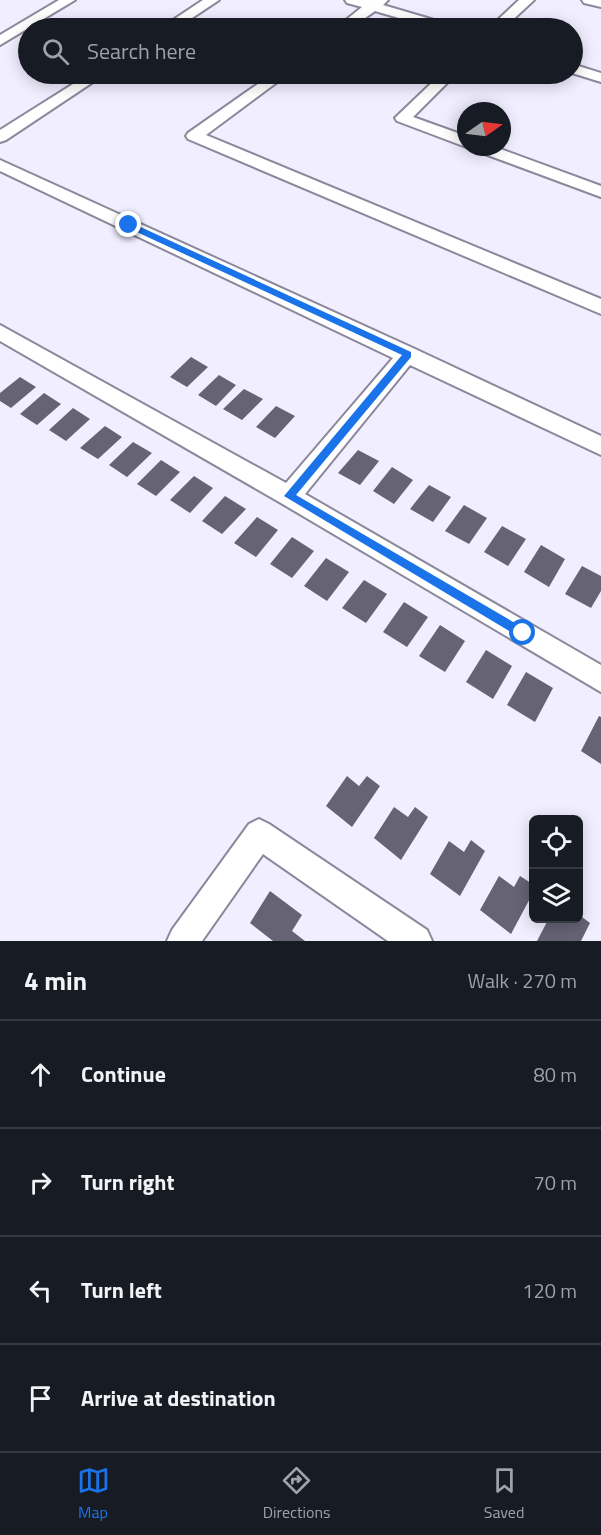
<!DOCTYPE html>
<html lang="en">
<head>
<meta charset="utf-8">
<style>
	body { margin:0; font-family:"Titillium Web",sans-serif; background:#242831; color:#f1f3f6 }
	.controls { position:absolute; right:18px; bottom:18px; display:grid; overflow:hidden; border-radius:9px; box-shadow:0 3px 15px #0003 }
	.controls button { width:54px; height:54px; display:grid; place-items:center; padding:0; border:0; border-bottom:2px solid #363941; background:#171b24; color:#f1f3f6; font:30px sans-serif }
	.compass { position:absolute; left:457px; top:102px; width:54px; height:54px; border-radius:50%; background:#171b24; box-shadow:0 3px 15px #0003; rotate:76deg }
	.stop { position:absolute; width:18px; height:18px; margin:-14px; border:4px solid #1a73e8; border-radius:50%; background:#fff }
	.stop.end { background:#1a73e8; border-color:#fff; box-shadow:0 2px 6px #0008 }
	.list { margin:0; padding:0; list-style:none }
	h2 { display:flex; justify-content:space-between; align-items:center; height:78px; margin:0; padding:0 24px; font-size:26px }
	h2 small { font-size:20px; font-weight:400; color:#9ea1a6 }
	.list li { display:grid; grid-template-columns:39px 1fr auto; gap:18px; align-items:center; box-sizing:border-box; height:108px; padding:0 24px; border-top:2px solid #363941 }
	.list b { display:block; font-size:22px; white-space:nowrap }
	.list em { font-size:20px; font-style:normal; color:#9ea1a6 }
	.icon { flex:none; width:33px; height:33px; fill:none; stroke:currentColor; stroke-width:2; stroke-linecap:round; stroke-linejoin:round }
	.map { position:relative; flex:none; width:601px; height:941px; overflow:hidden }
	.search { position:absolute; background:#171b24; box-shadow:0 3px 15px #0003; left:18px; right:18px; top:18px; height:66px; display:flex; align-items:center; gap:15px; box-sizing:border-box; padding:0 21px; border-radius:33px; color:#9ea1a6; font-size:22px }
	.sheet { height:510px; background:#171b24 }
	nav { display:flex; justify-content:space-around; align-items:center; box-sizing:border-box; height:84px; border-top:2px solid #363941; background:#171b24; font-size:16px; color:#9ea1a6 }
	nav a { display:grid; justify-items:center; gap:3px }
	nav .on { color:#1a73e8 }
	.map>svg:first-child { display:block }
	.building { fill:#656374 }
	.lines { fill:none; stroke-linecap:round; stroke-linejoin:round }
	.street-casing { stroke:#8a889a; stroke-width:4 }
	.street { fill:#fff; fill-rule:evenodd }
	.route { fill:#1a73e8 }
</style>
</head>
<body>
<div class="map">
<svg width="601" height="941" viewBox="0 0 601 941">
	<rect width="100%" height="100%" fill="#f0eeff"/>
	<!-- building -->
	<path class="building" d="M191,357L208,367L187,387L170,377Z
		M219,375L236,385L216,406L198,395Z
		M20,377L36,387L11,408L0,401V393Z
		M244,389L263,399L242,420L223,409Z
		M44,393L61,404L37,425L20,414Z
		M276,406L295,416L275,438L256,427Z
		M73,408L90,419L66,441L49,430Z
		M105,426L122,437L98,459L80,448Z
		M133,442L152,453L127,477L109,465Z
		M358,450L379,461L360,485L338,473Z
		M161,460L180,472L156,496L137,484Z
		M392,467L413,480L394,504L373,491Z
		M194,476L213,488L190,513L170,500Z
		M429,485L451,497L433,522L410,509Z
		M225,496L246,509L222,534L202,521Z
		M464,505L487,518L469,544L445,531Z
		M257,517L278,530L256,557L234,543Z
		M502,526L526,539L508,566L484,552Z
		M292,537L314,551L292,578L270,564Z
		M541,545L565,559L549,587L524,572Z
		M326,558L349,572L327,601L304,586Z
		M582,566L601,576V591L591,608L565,594Z
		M364,580L387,594L366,623L342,608Z
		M404,602L428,617L407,647L383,632Z
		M440,625L465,641L445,672L419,656Z
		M486,650L512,666L493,699L466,682Z
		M526,672L553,688L535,722L507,705Z
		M599,716L601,717V764L581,751Z
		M347,776L359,786L367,776L380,786L352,827L326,806Z
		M394,807L408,817L415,807L428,817L401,860L374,838Z
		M471,840L485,851L460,896L430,874L449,841L464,852Z
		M499,876L514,887L520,876L534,885V891L511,934L480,910Z
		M270,891L302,915L292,931L305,941H273L250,923Z
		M578,914L590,923L581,941H537L549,918H562L568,923L570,918H578Z"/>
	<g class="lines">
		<!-- street casing -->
		<g class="street-casing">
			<path id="street" d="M59,0H75L0,45V35Z
				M203,0H219L177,28H161Z
				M345,0H388L383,5L451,25L453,28H433L375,11L351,28H336L362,7L347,3Z
				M519,0H534L504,28H489Z
				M582,0H601V7L584,3Z
				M572,64L601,73V82L572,73Z
				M89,74H105L6,140L0,142V130Z
				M272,74H288L206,135L601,299V314L188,139L186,136L188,133Z
				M441,74H456L413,117L466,136V147L397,121L395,118Z
				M472,147H495L601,186V197L474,150Z
				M0,160L415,349L601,436V455L410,365L305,494L601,665V692L281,503L0,341V325L286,483L393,358L0,171Z
				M259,819L269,824L427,930L432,941H388L263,854L202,941H167L172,930L249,824Z"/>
		</g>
		<!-- street -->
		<use href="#street" class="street"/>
	</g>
	<!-- route -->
	<path class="route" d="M126,223H132L411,352V357L296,495L527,630V637H519L284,496L402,355L126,227Z"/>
</svg>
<div class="controls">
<button><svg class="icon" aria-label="locate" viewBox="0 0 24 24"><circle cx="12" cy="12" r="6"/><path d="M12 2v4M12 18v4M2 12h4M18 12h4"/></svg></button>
<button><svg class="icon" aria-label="layers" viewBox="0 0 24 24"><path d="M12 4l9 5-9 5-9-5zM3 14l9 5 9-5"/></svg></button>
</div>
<svg class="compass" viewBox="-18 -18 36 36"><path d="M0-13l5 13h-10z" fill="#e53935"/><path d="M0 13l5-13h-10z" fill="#9ea1a6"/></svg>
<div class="stop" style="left:523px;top:633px"></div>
<div class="stop end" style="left:129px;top:225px"></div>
<div class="search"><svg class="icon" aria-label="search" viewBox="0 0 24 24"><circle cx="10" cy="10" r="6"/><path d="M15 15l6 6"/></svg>Search here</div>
</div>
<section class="sheet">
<h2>4 min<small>Walk · 270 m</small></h2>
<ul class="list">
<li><svg class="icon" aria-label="ahead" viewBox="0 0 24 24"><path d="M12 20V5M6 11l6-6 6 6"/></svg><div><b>Continue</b></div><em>80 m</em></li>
<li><svg class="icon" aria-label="right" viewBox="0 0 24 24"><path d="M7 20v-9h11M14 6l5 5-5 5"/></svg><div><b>Turn right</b></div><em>70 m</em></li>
<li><svg class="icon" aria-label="left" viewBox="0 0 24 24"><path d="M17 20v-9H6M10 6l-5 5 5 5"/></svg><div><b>Turn left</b></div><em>120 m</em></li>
<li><svg class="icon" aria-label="arrive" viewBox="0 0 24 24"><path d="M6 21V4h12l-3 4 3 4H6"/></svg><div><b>Arrive at destination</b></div></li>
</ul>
</section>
<nav>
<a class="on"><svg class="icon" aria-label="map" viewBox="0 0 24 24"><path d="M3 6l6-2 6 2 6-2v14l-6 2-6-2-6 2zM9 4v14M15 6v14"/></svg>Map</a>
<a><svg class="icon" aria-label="directions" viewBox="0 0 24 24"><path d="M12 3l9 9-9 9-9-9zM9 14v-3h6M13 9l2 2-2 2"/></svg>Directions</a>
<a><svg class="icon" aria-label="saved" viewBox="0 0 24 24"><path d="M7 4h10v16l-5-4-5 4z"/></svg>Saved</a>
</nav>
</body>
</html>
